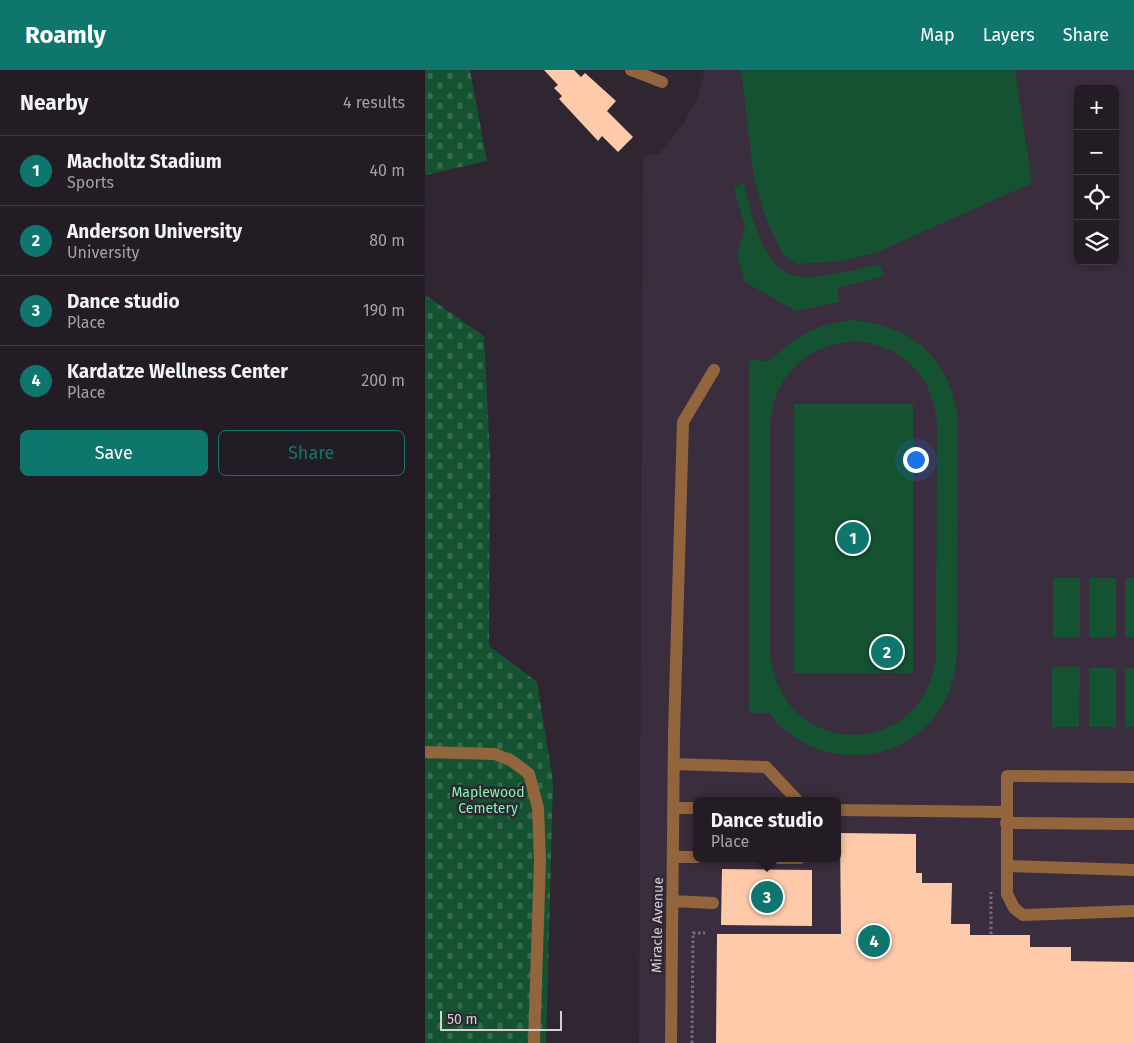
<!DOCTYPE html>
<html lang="en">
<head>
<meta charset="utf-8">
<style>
	body { margin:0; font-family:"Fira Sans",sans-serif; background:#2b252d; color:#f1f3f6 }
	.controls { position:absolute; right:15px; top:15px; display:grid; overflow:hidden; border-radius:8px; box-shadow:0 2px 8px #0003 }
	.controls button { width:45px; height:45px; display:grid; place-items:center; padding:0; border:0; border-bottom:1px solid #403a42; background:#231c25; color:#f1f3f6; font:25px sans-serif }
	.scale { position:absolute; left:15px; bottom:12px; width:122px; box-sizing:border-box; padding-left:5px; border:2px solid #d5cfd6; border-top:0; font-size:14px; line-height:18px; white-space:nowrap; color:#d5cfd6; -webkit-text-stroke:4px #2f2631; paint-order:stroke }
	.you { position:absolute; left:490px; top:389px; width:18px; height:18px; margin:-12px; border:4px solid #fff; border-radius:50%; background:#1a73e8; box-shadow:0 0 0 8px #1a73e833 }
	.badge { display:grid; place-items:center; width:32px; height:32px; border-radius:50%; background:#0f766e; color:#fff; font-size:16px; font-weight:700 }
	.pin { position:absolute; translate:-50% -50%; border:2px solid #fff; box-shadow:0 1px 5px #0006 }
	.popup { position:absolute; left:268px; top:727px; width:148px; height:65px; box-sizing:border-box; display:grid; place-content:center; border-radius:8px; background:#231c25; filter:drop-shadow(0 1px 4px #0005); font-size:16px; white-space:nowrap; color:#a3a1a7 }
	.popup b { font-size:19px; color:#f1f3f6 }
	.popup::after { content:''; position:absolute; left:50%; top:100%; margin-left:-10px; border:10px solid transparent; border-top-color:#231c25 }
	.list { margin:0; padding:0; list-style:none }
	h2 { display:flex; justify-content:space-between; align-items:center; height:65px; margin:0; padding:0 20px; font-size:21px }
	h2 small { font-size:16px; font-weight:400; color:#a3a1a7 }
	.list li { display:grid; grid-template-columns:32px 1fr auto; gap:15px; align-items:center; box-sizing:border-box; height:70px; padding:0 20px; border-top:1px solid #403a42 }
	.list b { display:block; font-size:19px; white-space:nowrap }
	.list p { margin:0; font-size:16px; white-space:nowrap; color:#a3a1a7 }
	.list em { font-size:16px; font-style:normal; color:#a3a1a7 }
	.actions { display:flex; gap:10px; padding:15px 20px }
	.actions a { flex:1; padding:11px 0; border:1px solid #0f766e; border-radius:8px; text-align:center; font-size:18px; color:#0f766e }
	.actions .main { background:#0f766e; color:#fff }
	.icon { flex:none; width:28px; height:28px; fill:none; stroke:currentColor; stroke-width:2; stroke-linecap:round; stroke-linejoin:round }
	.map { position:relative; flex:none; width:709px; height:973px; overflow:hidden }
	header { display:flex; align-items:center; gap:30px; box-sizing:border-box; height:70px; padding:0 25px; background:#0f766e; color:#fff }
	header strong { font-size:24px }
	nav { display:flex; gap:28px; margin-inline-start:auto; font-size:18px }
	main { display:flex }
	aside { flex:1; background:#231c25 }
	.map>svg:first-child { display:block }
	.built { fill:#3a2d3d; fill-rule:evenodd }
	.cemetery { fill:url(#cemetery-stones) }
	.green { fill:#155232; fill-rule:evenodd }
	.building { fill:#fecaaa }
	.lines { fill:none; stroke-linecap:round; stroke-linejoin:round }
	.path { stroke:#746c76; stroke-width:3; stroke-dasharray:2.5 2.5; stroke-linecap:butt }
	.minor { stroke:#92653c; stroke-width:12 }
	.labels { text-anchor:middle; stroke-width:5; stroke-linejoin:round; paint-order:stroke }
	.park-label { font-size:14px; fill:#7df9b1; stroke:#2f2631 }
	.street-label { font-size:14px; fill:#d5cfd6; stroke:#2f2631 }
</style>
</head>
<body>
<header>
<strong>Roamly</strong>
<nav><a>Map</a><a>Layers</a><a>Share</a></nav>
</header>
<main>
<aside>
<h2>Nearby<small>4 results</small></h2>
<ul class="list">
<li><span class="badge">1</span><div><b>Macholtz Stadium</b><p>Sports</p></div><em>40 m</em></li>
<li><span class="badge">2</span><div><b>Anderson University</b><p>University</p></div><em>80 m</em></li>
<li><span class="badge">3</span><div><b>Dance studio</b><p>Place</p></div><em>190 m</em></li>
<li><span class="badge">4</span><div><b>Kardatze Wellness Center</b><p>Place</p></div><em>200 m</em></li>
</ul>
<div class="actions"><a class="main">Save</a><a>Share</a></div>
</aside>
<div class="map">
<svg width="709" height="973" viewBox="0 0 709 973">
	<defs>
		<pattern id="cemetery-stones" width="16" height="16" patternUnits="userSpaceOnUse" patternTransform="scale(1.25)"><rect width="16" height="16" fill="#155232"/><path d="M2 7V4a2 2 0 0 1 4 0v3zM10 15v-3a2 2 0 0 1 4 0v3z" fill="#366a4f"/></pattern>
	</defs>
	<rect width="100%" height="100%" fill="#2f2631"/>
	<!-- built -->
	<path class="built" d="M280,0H709V973H214L218,87L235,83L258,54L273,27ZM653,19H690V191H653ZM272,731H412V788H272Z"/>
	<!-- cemetery -->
	<path class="cemetery" d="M0,0H45L62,91L0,105Z
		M0,225L59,266L65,385L64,576L112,612L128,712L121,973H0Z"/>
	<!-- green -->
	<path class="green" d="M316,0H590L607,113L453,182L418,191L371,194L359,186L343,154L329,109Z
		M319,113C325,140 338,201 371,206C394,210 432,199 455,194L459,206L413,218L414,232L371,241L320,212L312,185L320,157L308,117Z
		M430,250C489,256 528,292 533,352L532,585C530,603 527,620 517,636C490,682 430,698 383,675C369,668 352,657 345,643H324V290L345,291C370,265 394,253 430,250ZM429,271C478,275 509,306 512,355L511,586C499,695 350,689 345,579V355C348,307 381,274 429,271Z
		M369,334H488V603H369Z
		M628,508H655V567H628Z
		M664,508H691V567H664Z
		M700,508H709V567H700Z
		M627,597H655L654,657H627Z
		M664,598H691V657H664Z
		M700,598H709V657H700Z"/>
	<!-- building -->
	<path class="building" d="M119,0H149L156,7L160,3L191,31L182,41L208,67L193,82L177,66L173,71L134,29L137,26L129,18L133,15Z
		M415,763L491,764V803H497V813H527L526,854H545V865H605V877H646V891L709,892V973H291L292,864H416Z
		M297,799L387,800V856L296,855Z"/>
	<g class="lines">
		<!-- path -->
		<path class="path" d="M566,864V822
			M267,973L268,863H280"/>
		<!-- minor -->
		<path class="minor" d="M206,0L237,12
			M0,682L70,684L87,691L104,704L113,738L115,790L109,973
			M249,694L341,697L373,731
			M709,707L582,706V824L589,838L598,845L709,841
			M248,738H272
			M412,740L581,742
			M581,753L709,754
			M248,787H272
			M353,788H375
			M582,796L709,800
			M248,831L288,833
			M246,973L249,663L258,352L289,300"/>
	</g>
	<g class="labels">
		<!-- park labels -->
		<g class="park-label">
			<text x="63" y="727">Maplewood<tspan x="63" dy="16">Cemetery</tspan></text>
		</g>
		<!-- street labels -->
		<g class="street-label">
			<text transform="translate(232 855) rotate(-89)" y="5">Miracle Avenue</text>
		</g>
	</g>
</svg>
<div class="controls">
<button>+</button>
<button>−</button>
<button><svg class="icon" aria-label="locate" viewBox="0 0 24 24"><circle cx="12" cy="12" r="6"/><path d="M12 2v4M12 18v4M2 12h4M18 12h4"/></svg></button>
<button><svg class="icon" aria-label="layers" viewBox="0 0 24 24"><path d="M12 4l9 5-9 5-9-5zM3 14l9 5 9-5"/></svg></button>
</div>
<div class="scale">50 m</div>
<div class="you"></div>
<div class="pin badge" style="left:428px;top:468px">1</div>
<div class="pin badge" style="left:462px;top:582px">2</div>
<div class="pin badge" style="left:342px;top:827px">3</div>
<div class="popup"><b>Dance studio</b>Place</div>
<div class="pin badge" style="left:449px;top:871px">4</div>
</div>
</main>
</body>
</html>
